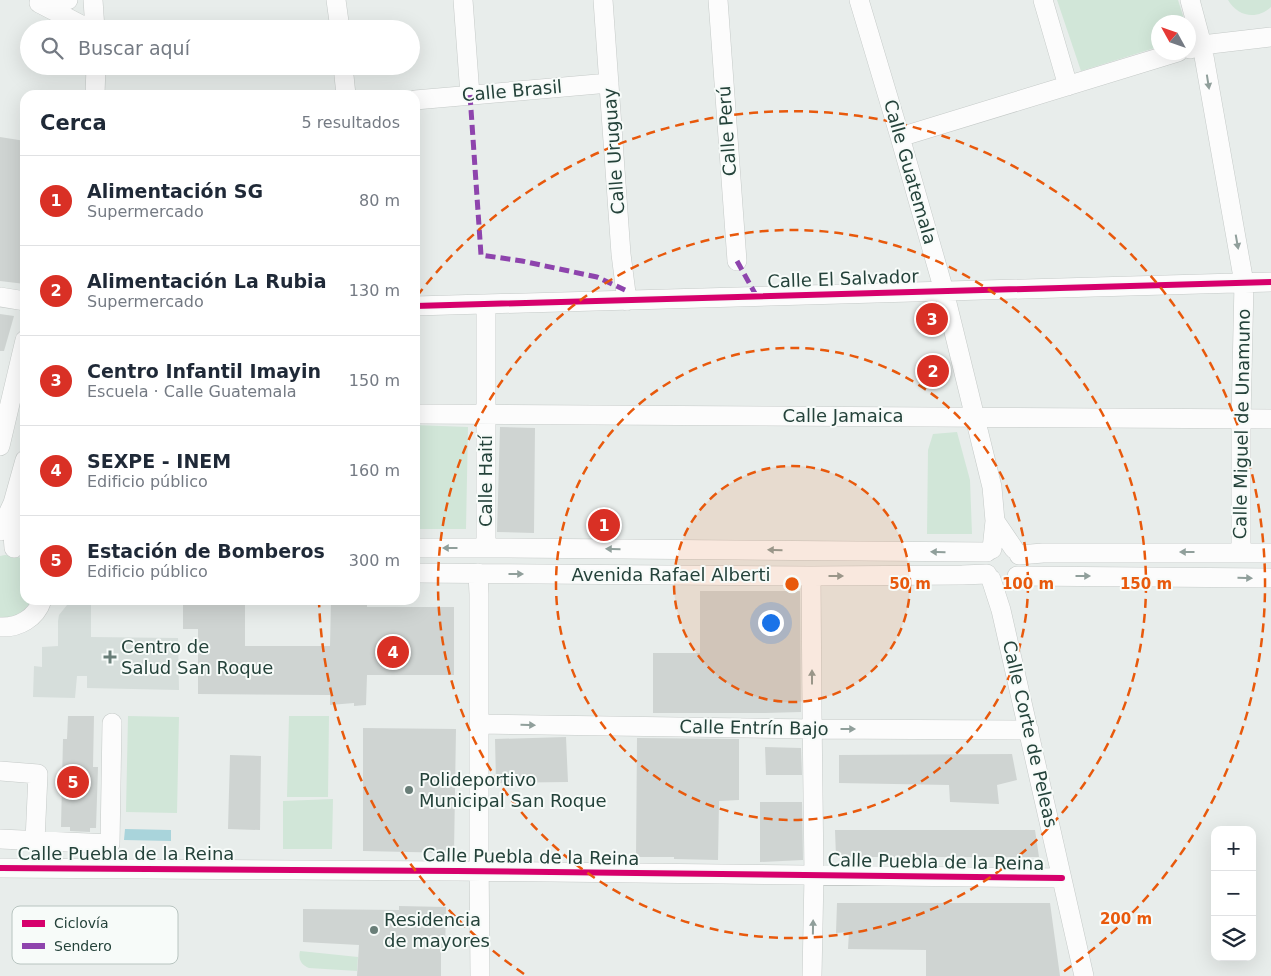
<!DOCTYPE html>
<html lang="es">
<head>
<meta charset="utf-8">
<style>
	body { margin:0; font-family:"DejaVu Sans",sans-serif; background:#f6f6f7; color:#1f2937 }
	.controls { position:absolute; right:15px; bottom:15px; display:grid; overflow:hidden; border-radius:10px; box-shadow:0 5px 20px #0002 }
	.controls button { width:45px; height:45px; display:grid; place-items:center; padding:0; border:0; border-bottom:1px solid #e0e1e3; background:#fff; color:#1f2937; font:25px sans-serif }
	.compass { position:absolute; left:1151px; top:15px; width:45px; height:45px; border-radius:50%; background:#fff; box-shadow:0 5px 20px #0002; rotate:310deg }
	.you { position:absolute; left:770px; top:622px; width:18px; height:18px; margin:-12px; border:4px solid #fff; border-radius:50%; background:#1a73e8; box-shadow:0 0 0 8px #1a73e833 }
	.badge { display:grid; place-items:center; width:32px; height:32px; border-radius:50%; background:#d93025; color:#fff; font-size:16px; font-weight:700 }
	.pin { position:absolute; translate:-50% -50%; border:2px solid #fff; box-shadow:0 1px 5px #0006 }
	.list { margin:0; padding:0; list-style:none }
	h2 { display:flex; justify-content:space-between; align-items:center; height:65px; margin:0; padding:0 20px; font-size:21px }
	h2 small { font-size:16px; font-weight:400; color:#747a83 }
	.list li { display:grid; grid-template-columns:32px 1fr auto; gap:15px; align-items:center; box-sizing:border-box; height:90px; padding:0 20px; border-top:1px solid #e0e1e3 }
	.list b { display:block; font-size:19px; white-space:nowrap }
	.list p { margin:0; font-size:16px; white-space:nowrap; color:#747a83 }
	.list em { font-size:16px; font-style:normal; color:#747a83 }
	.icon { flex:none; width:28px; height:28px; fill:none; stroke:currentColor; stroke-width:2; stroke-linecap:round; stroke-linejoin:round }
	.map { position:relative; flex:none; width:1271px; height:976px; overflow:hidden }
	.search { position:absolute; background:#fff; box-shadow:0 5px 20px #0002; left:20px; top:20px; width:400px; height:55px; display:flex; align-items:center; gap:12px; box-sizing:border-box; padding:0 18px; border-radius:28px; color:#747a83; font-size:19px }
	.panel { position:absolute; background:#fff; box-shadow:0 5px 20px #0002; left:20px; top:90px; width:400px; height:515px; border-radius:15px }
	.map>svg:first-child { display:block }
	.built { fill:#d6dedb }
	.green { fill:#d1e6d8 }
	.water { fill:#a9d4db }
	.building { fill:#cfd4d2 }
	.lines { fill:none; stroke-linecap:round; stroke-linejoin:round }
	.minor-casing { stroke:#c5cac8; stroke-width:20 }
	.minor { stroke:#fcfcfc; stroke-width:19 }
	.quiet { stroke:#8e44ad; stroke-width:5; stroke-dasharray:10 5; stroke-linecap:butt }
	.cycleway-casing { stroke:#f7fbf9; stroke-width:9 }
	.cycleway { stroke:#d6006c; stroke-width:6 }
	.oneway { fill:#909f9b }
	.ring { fill:none; stroke:#e8590c; stroke-width:2.5; stroke-dasharray:9 6 }
	.poi-dot { fill:#697e78; stroke:#f7fbf9; stroke-width:2 }
	.labels { text-anchor:middle; stroke-width:4; stroke-linejoin:round; paint-order:stroke }
	.street-label { font-size:18px; fill:#24423a; stroke:#f7fbf9 }
	.poi-label { font-size:18px; fill:#24423a; stroke:#f7fbf9; text-anchor:start }
	.key { fill:#f7fbf9; stroke:#b8c4c0; stroke-width:1 }
	.key-label { font-size:14px; fill:#24423a }
	.centre { fill:#e8590c; stroke:#f7fbf9; stroke-width:2.5 }
	.ring-label { font-size:15px; text-anchor:middle; font-weight:bold; fill:#e8590c; stroke:#f7fbf9; stroke-width:4; stroke-linejoin:round; paint-order:stroke }
</style>
</head>
<body>
<div class="map">
<svg width="1271" height="976" viewBox="0 0 1271 976">
	<rect width="100%" height="100%" fill="#e8edeb"/>
	<!-- built -->
	<path class="built" d="M71,600H91V637L178,638L179,690L87,688V676H77L75,698L33,697L34,666L42,667V647L58,646V621L59,615Z"/>
	<!-- green -->
	<path class="green" d="M1057,0H1178L1185,22H1158V47L1081,71Z
		M1228,0H1271V7C1257,20 1238,17 1228,0Z
		M415,425L468,427L466,529H415Z
		M957,432L970,480L972,534H927L928,450L933,434Z
		M5,555L16,556L25,560V600H38L32,610L0,621V556Z
		M128,716L179,717L177,813L126,812Z
		M289,716H329L328,797H287Z
		M333,799L332,849H283V801Z
		M300,951L358,957L357,971L309,968C301,965 298,959 300,951Z"/>
	<!-- water -->
	<path class="water" d="M125,829L171,830V841L124,840Z"/>
	<!-- building -->
	<path class="building" d="M0,137L25,141V284L0,281Z
		M0,314L14,316L4,351H0Z
		M500,427L535,428L534,533L497,532Z
		M700,591H800L801,712L765,713H653V653H700Z
		M183,600H245V646H330L331,600H367V607H454V675H367L366,705L354,706V703L330,705V695L198,694V629H183Z
		M68,716H94L93,767H98L96,828H90V832L70,831V827H61L63,739H67Z
		M363,728L456,729L454,853L363,851Z
		M566,737L568,782L496,783L495,739Z
		M637,738L739,739V800L719,801L718,860L674,859V857H636Z
		M765,747L801,748L802,775H766Z
		M1012,754L1017,780L997,785L999,804L950,802L949,785L839,783V755Z
		M230,755L261,756L260,830L228,829Z
		M760,802H802L803,860L760,862Z
		M835,830H1035L1039,857H836Z
		M837,903H1050L1060,976H926V950L848,949L849,932L836,933Z
		M399,906L446,907L445,953H441V976H357L359,945L303,942V909L399,910Z"/>
	<g class="lines">
		<!-- minor casing -->
		<g class="minor-casing">
			<path id="minor" d="M93,0L95,29
				M336,0L340,29
				M463,0L470,95
				M603,0L621,254L627,301
				M718,0L737,261
				M859,0L900,137L944,291L992,487L995,521L992,549
				M1043,0L1068,86
				M1190,0L1202,45L1244,283L1241,419V553
				M39,3L89,29
				M39,3L68,0
				M1190,49L1202,45L1271,37
				M343,66L346,95
				M95,95L96,66
				M415,100L609,83
				M900,137L1178,52
				M0,297L25,301
				M415,306L1271,282
				M415,414L1271,419
				M0,446L25,340
				M13,510L12,522L14,548
				M995,521L1014,549
				M0,531L13,503L25,460
				M415,548H505L987,552
				M486,548V304
				M1019,555L1043,553H1271
				M415,573L811,576L962,575L987,574
				M478,573L479,594V848L480,976
				M811,576L812,713L814,875L812,976
				M1017,576L1271,578
				M991,579L1001,610L1084,976
				M0,627C19,628 36,618 42,600
				M479,724L812,729L1029,730
				M0,771L38,774L35,841
				M0,839L110,844L112,723
				M0,868L456,871L1062,878"/>
		</g>
		<!-- minor -->
		<use href="#minor" class="minor"/>
		<!-- quiet -->
		<path class="quiet" d="M470,95L481,255L522,261L597,277L625,290
			M737,261L757,297"/>
		<!-- cycleway casing -->
		<g class="cycleway-casing">
			<path id="cycleway" d="M415,306L1271,282
				M0,868L456,871L1062,878"/>
		</g>
		<!-- cycleway -->
		<use href="#cycleway" class="cycleway"/>
	</g>
	<!-- one-way arrows -->
	<defs><path id="oneway-solid" d="M-6-.8H1V-3.2L6.5 0L1 3.2V.8H-6Z" transform="scale(1.25)"/></defs>
	<g class="oneway">
		<use href="#oneway-solid" transform="translate(1208 82) rotate(81)"/>
		<use href="#oneway-solid" transform="translate(1237 242) rotate(80)"/>
		<use href="#oneway-solid" transform="translate(450 548) rotate(180)"/>
		<use href="#oneway-solid" transform="translate(613 549) rotate(-179)"/>
		<use href="#oneway-solid" transform="translate(775 550) rotate(-179)"/>
		<use href="#oneway-solid" transform="translate(938 552) rotate(-179)"/>
		<use href="#oneway-solid" transform="translate(1187 552) rotate(180)"/>
		<use href="#oneway-solid" transform="translate(516 574)"/>
		<use href="#oneway-solid" transform="translate(836 576)"/>
		<use href="#oneway-solid" transform="translate(1083 576)"/>
		<use href="#oneway-solid" transform="translate(1245 578) rotate(1)"/>
		<use href="#oneway-solid" transform="translate(812 677) rotate(-90)"/>
		<use href="#oneway-solid" transform="translate(528 725) rotate(1)"/>
		<use href="#oneway-solid" transform="translate(848 729)"/>
		<use href="#oneway-solid" transform="translate(813 927) rotate(-89)"/>
	</g>
	<!-- distance rings -->
	<circle cx="792" cy="584" r="118" fill="#e8590c" fill-opacity=".12"/>
	<g class="ring">
		<circle cx="792" cy="584" r="118"/>
		<circle cx="792" cy="584" r="236"/>
		<circle cx="792" cy="584" r="354"/>
		<path d="M524 974A473 473 0 0 1 319 601M417 296A473 473 0 1 1 1060 974"/>
	</g>
	<!-- markers -->
	<g class="poi-dot">
		<path d="M107.5 649.5h5v5h5v5h-5v5h-5v-5h-5v-5h5z"/>
		<circle cx="409" cy="790" r="5"/>
		<circle cx="374" cy="930" r="5"/>
	</g>
	<g class="labels">
		<!-- street labels -->
		<g class="street-label">
			<text transform="translate(512 91) rotate(-5)" y="6">Calle Brasil</text>
			<text transform="translate(727 131) rotate(-94)" y="6">Calle Perú</text>
			<text transform="translate(614 151) rotate(-94)" y="6">Calle Uruguay</text>
			<text transform="translate(910 172) rotate(74)" y="6">Calle Guatemala</text>
			<text transform="translate(843 279) rotate(-2)" y="6">Calle El Salvador</text>
			<text x="843" y="422">Calle Jamaica</text>
			<text transform="translate(1242 424) rotate(-89)" y="6">Calle Miguel de Unamuno</text>
			<text transform="translate(486 481) rotate(-90)" y="6">Calle Haití</text>
			<text x="671" y="581">Avenida Rafael Alberti</text>
			<text transform="translate(754 728) rotate(1)" y="6">Calle Entrín Bajo</text>
			<text transform="translate(1030 734) rotate(77)" y="6">Calle Corte de Peleas</text>
			<text x="126" y="860">Calle Puebla de la Reina</text>
			<text transform="translate(531 857) rotate(1)" y="6">Calle Puebla de la Reina</text>
			<text transform="translate(936 862) rotate(1)" y="6">Calle Puebla de la Reina</text>
		</g>
		<!-- poi labels -->
		<g class="poi-label">
			<text x="121" y="653">Centro de<tspan x="121" dy="21">Salud San Roque</tspan></text>
			<text x="419" y="786">Polideportivo<tspan x="419" dy="21">Municipal San Roque</tspan></text>
			<text x="384" y="926">Residencia<tspan x="384" dy="21">de mayores</tspan></text>
		</g>
	</g>
	<!-- legend -->
	<rect x="12" y="906" width="166" height="58" rx="8" class="key"/>
	<rect x="22" y="920" width="23" height="7" fill="#d6006c"/>
	<rect x="22" y="943" width="23" height="6" fill="#8e44ad"/>
	<g class="key-label">
		<text x="54" y="928">Ciclovía</text>
		<text x="54" y="951">Sendero</text>
	</g>
	<circle cx="792" cy="584" r="8" class="centre"/>
	<g class="ring-label">
		<text x="910" y="589">50 m</text>
		<text x="1028" y="589">100 m</text>
		<text x="1146" y="589">150 m</text>
		<text x="1126" y="924">200 m</text>
	</g>
</svg>
<div class="controls">
<button>+</button>
<button>−</button>
<button><svg class="icon" aria-label="layers" viewBox="0 0 24 24"><path d="M12 4l9 5-9 5-9-5zM3 14l9 5 9-5"/></svg></button>
</div>
<svg class="compass" viewBox="-18 -18 36 36"><path d="M0-13l5 13h-10z" fill="#e53935"/><path d="M0 13l5-13h-10z" fill="#747a83"/></svg>
<div class="you"></div>
<div class="pin badge" style="left:604px;top:525px">1</div>
<div class="pin badge" style="left:933px;top:371px">2</div>
<div class="pin badge" style="left:932px;top:319px">3</div>
<div class="pin badge" style="left:393px;top:652px">4</div>
<div class="pin badge" style="left:73px;top:782px">5</div>
<div class="search"><svg class="icon" aria-label="search" viewBox="0 0 24 24"><circle cx="10" cy="10" r="6"/><path d="M15 15l6 6"/></svg>Buscar aquí</div>
<section class="panel">
<h2>Cerca<small>5 resultados</small></h2>
<ul class="list">
<li><span class="badge">1</span><div><b>Alimentación SG</b><p>Supermercado</p></div><em>80 m</em></li>
<li><span class="badge">2</span><div><b>Alimentación La Rubia</b><p>Supermercado</p></div><em>130 m</em></li>
<li><span class="badge">3</span><div><b>Centro Infantil Imayin</b><p>Escuela · Calle Guatemala</p></div><em>150 m</em></li>
<li><span class="badge">4</span><div><b>SEXPE - INEM</b><p>Edificio público</p></div><em>160 m</em></li>
<li><span class="badge">5</span><div><b>Estación de Bomberos</b><p>Edificio público</p></div><em>300 m</em></li>
</ul>
</section>
</div>
</body>
</html>
